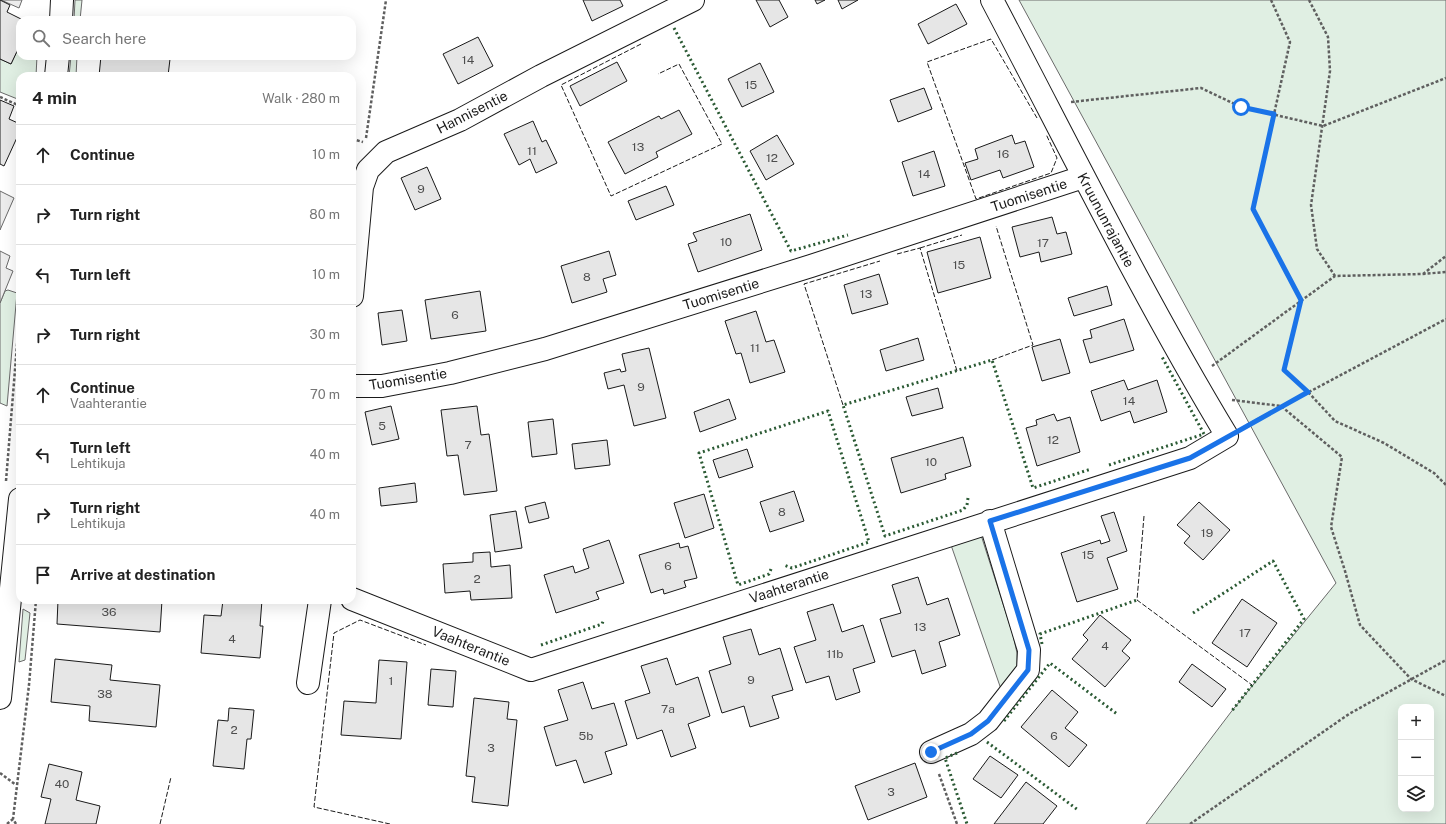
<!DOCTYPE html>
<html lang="en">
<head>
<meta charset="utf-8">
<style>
	body { margin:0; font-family:"Public Sans",sans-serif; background:#f2f2f2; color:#222 }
	.controls { position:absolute; right:12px; bottom:12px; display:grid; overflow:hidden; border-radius:8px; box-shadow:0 4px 16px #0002 }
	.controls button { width:36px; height:36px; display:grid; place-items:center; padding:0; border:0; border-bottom:1px solid #e0e0e0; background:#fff; color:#222; font:20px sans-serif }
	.stop { position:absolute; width:12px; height:12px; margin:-9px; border:3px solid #1a73e8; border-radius:50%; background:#fff }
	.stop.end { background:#1a73e8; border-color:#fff; box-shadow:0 1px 4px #0008 }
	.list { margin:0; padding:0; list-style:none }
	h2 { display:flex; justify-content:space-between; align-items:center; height:52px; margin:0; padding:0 16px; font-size:17px }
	h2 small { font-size:13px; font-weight:400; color:#767676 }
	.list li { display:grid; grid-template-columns:26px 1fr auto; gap:12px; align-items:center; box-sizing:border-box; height:60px; padding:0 16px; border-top:1px solid #e0e0e0 }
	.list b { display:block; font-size:15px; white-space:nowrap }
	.list p { margin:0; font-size:13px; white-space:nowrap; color:#767676 }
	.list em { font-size:13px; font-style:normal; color:#767676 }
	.icon { flex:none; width:22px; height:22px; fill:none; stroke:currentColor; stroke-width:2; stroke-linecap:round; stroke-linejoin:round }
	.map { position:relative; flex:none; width:1446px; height:824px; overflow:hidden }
	.search { position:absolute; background:#fff; box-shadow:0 4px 16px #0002; left:16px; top:16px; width:340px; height:44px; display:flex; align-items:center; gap:10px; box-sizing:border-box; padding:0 14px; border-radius:12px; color:#767676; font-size:15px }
	.panel { position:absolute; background:#fff; box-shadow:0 4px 16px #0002; left:16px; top:72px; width:340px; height:532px; border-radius:12px }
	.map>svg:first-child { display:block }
	.green { fill:#e0efe3; stroke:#6a6a6a; fill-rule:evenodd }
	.parking { fill:#ededed; stroke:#6a6a6a }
	.building { fill:#e6e6e6; stroke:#1a1a1a }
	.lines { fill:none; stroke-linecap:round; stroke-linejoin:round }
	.minor-casing { stroke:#1a1a1a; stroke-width:24 }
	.path { stroke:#5f5f5f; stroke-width:2.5; stroke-dasharray:3 2; stroke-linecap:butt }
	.minor { stroke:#fff; stroke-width:22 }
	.hedge { stroke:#2b5a34; stroke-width:3; stroke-dasharray:2 3; stroke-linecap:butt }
	.fence { stroke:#1a1a1a; stroke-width:1; stroke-dasharray:5 2; stroke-linecap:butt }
	.route { stroke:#1a73e8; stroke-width:5 }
	.labels { text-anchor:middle; stroke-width:3; stroke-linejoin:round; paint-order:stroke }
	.number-label { font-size:12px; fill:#4d4d4d }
	.street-label { font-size:14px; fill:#1a1a1a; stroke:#fff }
</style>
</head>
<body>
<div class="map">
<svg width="1446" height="824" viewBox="0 0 1446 824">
	<rect width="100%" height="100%" fill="#fff"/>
	<!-- green -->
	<path class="green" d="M75,0H82L80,20H74Z
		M1019,0H1446V824H1146L1231,712L1336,583ZM1401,707H1431V809H1401Z
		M20,45V56H37L36,76H20V100L0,92V59L11,64Z
		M71,56H77L76,76H69Z
		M8,290L17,293L7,406L0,403V303L5,291Z
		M981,535L1013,635L1017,653V667L1002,692L951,545Z
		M23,609L30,613L25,660L19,662Z"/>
	<!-- parking -->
	<path class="parking" d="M1,0H22L19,8Z
		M0,191L14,198L0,230Z
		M0,251L10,256L6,268L13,271L0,303Z"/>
	<!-- building -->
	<path class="building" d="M0,0L10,5L7,12L23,20H20V45L11,64L0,59Z
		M583,0H620L623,6L592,21Z
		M756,0H779L788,17L770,27Z
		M815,0H825L817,4Z
		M838,0H858L842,9Z
		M956,4L967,24L928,44L918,24Z
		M478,37L493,66L458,84L443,54Z
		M101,56H139L170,59L168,76H99Z
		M617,62L627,81L580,106L570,86Z
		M760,63L774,92L742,107L728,79Z
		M924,88L932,109L898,122L890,100Z
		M0,100L14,106L9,119L20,124V131L4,166L0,164Z
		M679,110L692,134L656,152L658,157L625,174L608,142L659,116L661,119Z
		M533,121L542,142L546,140L557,163L536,173L530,159L519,165L504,134Z
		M777,135L794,164L766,180L750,151Z
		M1012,135L1015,144L1025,141L1034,167L1003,178L1000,170L971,180L965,163L978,159L975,149Z
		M934,151L945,186L913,196L902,162Z
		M427,167L441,199L415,210L401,178Z
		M666,186L674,205L636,220L628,201Z
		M750,214L762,250L698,272L688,244L697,241L693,233Z
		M1052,217L1057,234L1066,232L1072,254L1041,262L1039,252L1020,257L1012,227Z
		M980,237L991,278L938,293L927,252Z
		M609,251L616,275L603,279L607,292L572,303L561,266Z
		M879,274L888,304L852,314L844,285Z
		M1107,286L1112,305L1074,316L1068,298Z
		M480,291L486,331L431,339L425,300Z
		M402,310L407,341L382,345L378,313Z
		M756,311L766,342L774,340L785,372L750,383L741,353L736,354L725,321Z
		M1124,319L1134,350L1090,363L1083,340L1092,338L1090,330Z
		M918,338L924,360L886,371L880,350Z
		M1060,339L1070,373L1042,381L1032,347Z
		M649,348L666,418L634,426L624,385L608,389L604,373L620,369L621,372L626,371L622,354Z
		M1124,380L1128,390L1157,380L1167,412L1134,423L1130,411L1101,421L1091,391Z
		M938,388L943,408L912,416L906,397Z
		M729,399L736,419L700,432L694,412Z
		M391,406L399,439L372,445L365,412Z
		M477,406L481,435L489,434L497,491L464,495L458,455L447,456L441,410Z
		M1054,414L1057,421L1070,417L1080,452L1037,466L1026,428L1037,425L1036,420Z
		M553,419L557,454L532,457L528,422Z
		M963,437L971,466L945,474L946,479L901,493L891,458Z
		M607,440L610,465L575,469L572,444Z
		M747,449L753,467L719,478L713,460Z
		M415,483L417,502L381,506L379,488Z
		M794,491L804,521L770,532L760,502Z
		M704,494L714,528L685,538L674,503Z
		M545,502L549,518L529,523L525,507Z
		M1199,502L1230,530L1203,560L1184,543L1190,536L1177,525Z
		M516,511L522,548L495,552L490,515Z
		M1114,512L1127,551L1107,558L1118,589L1077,602L1061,553L1100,540L1101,544L1110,541L1101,516Z
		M609,540L624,583L596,592L599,599L556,613L544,575L573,566L575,573L589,568L583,549Z
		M679,543L680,548L688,546L697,578L684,581L686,587L664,594L663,589L651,593L639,555Z
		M490,552L491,567L510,565L512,598L471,600L470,591L445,593L443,564L473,562V553Z
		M918,577L927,605L948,598L960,635L939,642L946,666L922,674L915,650L892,657L880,619L901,613L892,585Z
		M1242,599L1277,623L1247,667L1212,643Z
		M58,600H162L160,632L57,624Z
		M223,600H262L260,626H263L260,658L201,653L204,615L221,616Z
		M833,604L842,632L863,625L875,662L853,669L860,692L836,700L829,676L806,683L794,647L816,640L807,612Z
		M1100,615L1131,640L1122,651L1130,658L1105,687L1072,659L1088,640L1083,635Z
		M751,629L759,655L780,648L793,690L772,696L779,718L750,727L744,706L722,713L709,671L731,664L723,637Z
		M667,658L676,685L698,677L710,716L688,724L696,748L671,757L662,730L637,739L625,701L650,693L641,666Z
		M55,659L112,665L110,680L160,685L156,727L89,721L90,706L51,702Z
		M379,660L407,662L401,739L341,735L344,701L376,703Z
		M1192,664L1226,689L1212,707L1179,682Z
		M431,669L456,671L453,707L428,705Z
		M583,682L592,709L614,703L627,745L605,752L612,774L584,783L576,760L556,766L544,727L568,720L558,690Z
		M1052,690L1078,712L1065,728L1087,745L1069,767L1021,727Z
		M474,698L509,702L507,719L517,720L508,806L472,802L475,777L466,776Z
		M229,708L254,710L251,739H247L244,769L213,766L218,720L228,721Z
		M990,756L1018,775L1001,798L973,779Z
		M915,763L927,797L868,820L855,786Z
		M49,764L82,772L76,800L100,806L96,824H45L51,799L41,797Z
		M1026,782L1057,806L1043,824H994Z"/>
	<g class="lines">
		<!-- minor casing -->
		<g class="minor-casing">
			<path id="minor" d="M61,20L62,0
				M56,76L58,56
				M352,296L362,187L368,170L386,152L460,120L541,76L693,0
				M352,386H382L450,373L545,349L811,266L1083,177
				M352,599L531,670L1190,458L1227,436C1142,295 1069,146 992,0
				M308,683L320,600
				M0,698L20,499
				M931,752L971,734L988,721L1028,670L1029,650L990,521"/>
		</g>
		<!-- path -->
		<path class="path" d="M1271,0L1290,42L1253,209L1301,300L1284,370L1308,392L1335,421L1384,443L1434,473L1446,485
			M1309,0L1328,37L1330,71L1311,205L1317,249L1335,276
			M0,97L20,106
			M1071,102L1201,88L1241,107L1323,126L1446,78
			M366,138L386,0
			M352,139L363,142
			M1423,274L1446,256
			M1212,366L1335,276L1422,274L1446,272
			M1232,400L1281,406L1342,457L1331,527L1345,571L1360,625L1411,679L1446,696
			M1247,425L1446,319
			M6,481L20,308
			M0,773L16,785
			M939,774L957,824
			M7,824L13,819
			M16,824L13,819L29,685L36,600
			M1190,824L1349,714L1446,660"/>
		<!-- minor -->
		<use href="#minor" class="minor"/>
		<!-- hedge -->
		<path class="hedge" d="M674,28L791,251L848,235
			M1109,465L1204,434L1161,355
			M968,498L967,505L963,510L885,536L843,405L992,360L1033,488L1091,469
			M771,569L769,574L738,585L699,453L828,411L869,542L792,568L784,565
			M1193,613L1273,561L1304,619L1231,712
			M1042,644L1040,634L1137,600
			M541,645L602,624L604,619
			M1004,721L1050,663L1117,714
			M987,742L1078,810
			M957,753L945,758L967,824"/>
		<!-- fence -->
		<path class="fence" d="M641,44L561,85L611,196L722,144L679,64L658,74
			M1037,118L991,39L927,62L976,199L1051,173L1057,158L1046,134
			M920,248L962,235
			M897,254L920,248L957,371
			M992,360L1033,345L996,226
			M843,405L804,284L880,261
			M1144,516L1137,600L1252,685
			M160,824L171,777
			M390,824L314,807L334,633L360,620L426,645"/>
	</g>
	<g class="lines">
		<!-- route -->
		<path class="route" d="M931,752L971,734L988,721L1028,670L1029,650L990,521L1190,458L1308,392L1284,370L1301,300L1253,209L1274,114L1241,107"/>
	</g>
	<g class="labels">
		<!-- number labels -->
		<g class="number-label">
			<text x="468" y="64">14</text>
			<text x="751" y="89">15</text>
			<text x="638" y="151">13</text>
			<text x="532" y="155">11</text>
			<text x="1003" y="158">16</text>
			<text x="772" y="162">12</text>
			<text x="924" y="178">14</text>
			<text x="421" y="193">9</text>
			<text x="726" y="246">10</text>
			<text x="1043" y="247">17</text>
			<text x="959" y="269">15</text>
			<text x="587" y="281">8</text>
			<text x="866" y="298">13</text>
			<text x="455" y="319">6</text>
			<text x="755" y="352">11</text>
			<text x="641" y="391">9</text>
			<text x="1129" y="405">14</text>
			<text x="382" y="430">5</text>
			<text x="1053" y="444">12</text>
			<text x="468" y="449">7</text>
			<text x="931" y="466">10</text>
			<text x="782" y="516">8</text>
			<text x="1207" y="537">19</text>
			<text x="1088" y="559">15</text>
			<text x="668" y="570">6</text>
			<text x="477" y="583">2</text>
			<text x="109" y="616">36</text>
			<text x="920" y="631">13</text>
			<text x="1245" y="637">17</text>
			<text x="232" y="643">4</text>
			<text x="1105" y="650">4</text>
			<text x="835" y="658">11b</text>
			<text x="751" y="684">9</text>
			<text x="391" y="685">1</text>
			<text x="105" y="698">38</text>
			<text x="668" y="713">7a</text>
			<text x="234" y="734">2</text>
			<text x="586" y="740">5b</text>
			<text x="1054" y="740">6</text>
			<text x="491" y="752">3</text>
			<text x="62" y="788">40</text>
			<text x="891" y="796">3</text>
		</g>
		<!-- street labels -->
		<g class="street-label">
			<text transform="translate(472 112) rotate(-27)" y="5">Hannisentie</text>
			<text transform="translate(1029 195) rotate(-18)" y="5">Tuomisentie</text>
			<text transform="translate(1106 220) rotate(62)" y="5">Kruununrajantie</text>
			<text transform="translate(721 294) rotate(-17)" y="5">Tuomisentie</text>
			<text transform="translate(408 379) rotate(-9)" y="5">Tuomisentie</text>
			<text transform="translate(789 586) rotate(-18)" y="5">Vaahterantie</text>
			<text transform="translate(471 646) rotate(22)" y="5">Vaahterantie</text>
		</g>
	</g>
</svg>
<div class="controls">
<button>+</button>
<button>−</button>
<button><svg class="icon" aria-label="layers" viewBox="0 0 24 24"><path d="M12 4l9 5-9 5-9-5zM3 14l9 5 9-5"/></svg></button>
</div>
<div class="stop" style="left:1241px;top:107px"></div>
<div class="stop end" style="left:931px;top:752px"></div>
<div class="search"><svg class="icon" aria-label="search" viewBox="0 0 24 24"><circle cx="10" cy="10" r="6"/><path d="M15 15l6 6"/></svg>Search here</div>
<section class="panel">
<h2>4 min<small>Walk · 280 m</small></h2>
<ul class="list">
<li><svg class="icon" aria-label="ahead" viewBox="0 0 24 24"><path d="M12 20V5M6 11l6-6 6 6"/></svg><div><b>Continue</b></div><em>10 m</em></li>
<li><svg class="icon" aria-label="right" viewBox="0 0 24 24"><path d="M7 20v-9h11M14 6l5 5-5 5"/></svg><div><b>Turn right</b></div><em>80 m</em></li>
<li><svg class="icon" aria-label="left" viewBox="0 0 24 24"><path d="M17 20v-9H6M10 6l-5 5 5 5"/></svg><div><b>Turn left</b></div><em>10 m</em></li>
<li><svg class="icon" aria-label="right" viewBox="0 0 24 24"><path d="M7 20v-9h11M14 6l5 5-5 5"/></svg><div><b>Turn right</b></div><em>30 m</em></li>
<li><svg class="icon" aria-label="ahead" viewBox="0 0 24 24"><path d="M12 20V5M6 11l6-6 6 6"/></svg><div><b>Continue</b><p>Vaahterantie</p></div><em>70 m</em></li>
<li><svg class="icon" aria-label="left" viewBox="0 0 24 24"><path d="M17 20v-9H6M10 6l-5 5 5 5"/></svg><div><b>Turn left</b><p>Lehtikuja</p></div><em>40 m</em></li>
<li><svg class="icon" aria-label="right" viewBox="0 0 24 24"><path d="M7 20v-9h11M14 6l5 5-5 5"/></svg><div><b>Turn right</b><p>Lehtikuja</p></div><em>40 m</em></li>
<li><svg class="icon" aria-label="arrive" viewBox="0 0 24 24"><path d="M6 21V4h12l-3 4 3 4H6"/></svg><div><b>Arrive at destination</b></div></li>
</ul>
</section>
</div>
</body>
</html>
